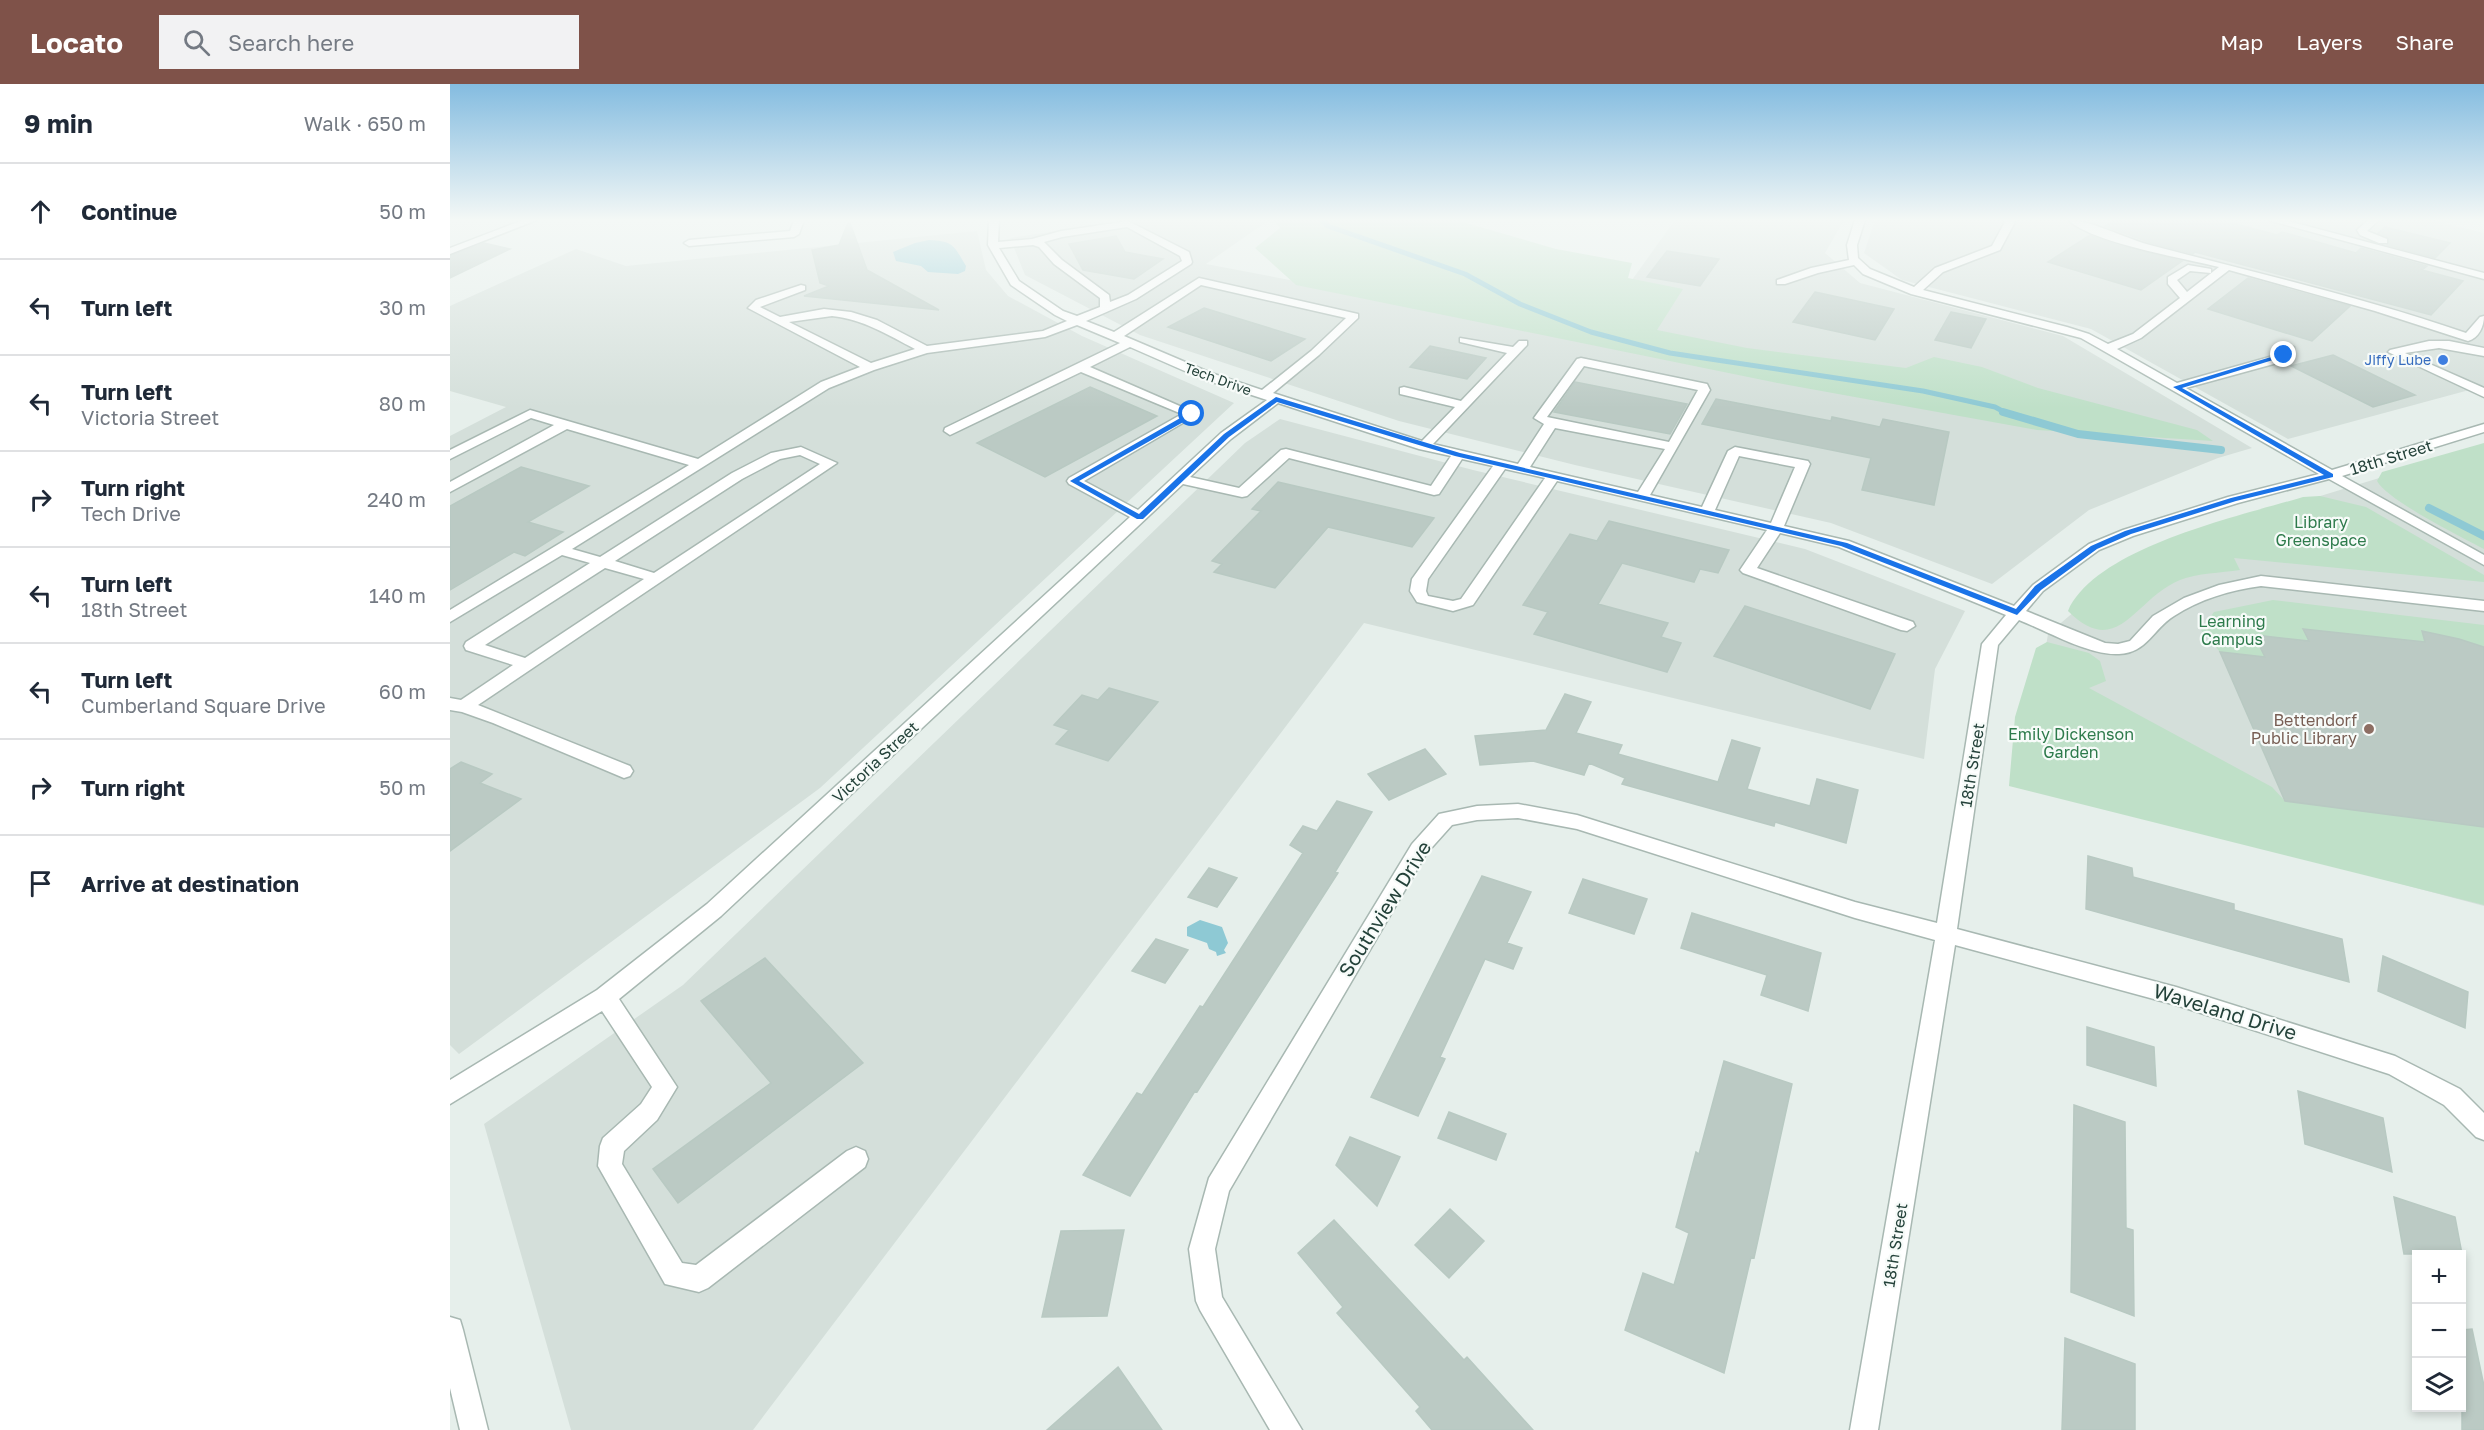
<!DOCTYPE html>
<html lang="en">
<head>
<meta charset="utf-8">
<style>
	body { margin:0; font-family:"Golos Text",sans-serif; background:#f2f2f3; color:#1f2937 }
	.controls { position:absolute; right:18px; bottom:18px; display:grid; overflow:hidden; border-radius:0px; box-shadow:0 3px 9px #0003 }
	.controls button { width:54px; height:54px; display:grid; place-items:center; padding:0; border:0; border-bottom:2px solid #e0e1e3; background:#fff; color:#1f2937; font:30px sans-serif }
	.stop { position:absolute; width:18px; height:18px; margin:-14px; border:4px solid #1a73e8; border-radius:50%; background:#fff }
	.stop.end { background:#1a73e8; border-color:#fff; box-shadow:0 2px 6px #0008 }
	.list { margin:0; padding:0; list-style:none }
	h2 { display:flex; justify-content:space-between; align-items:center; height:78px; margin:0; padding:0 24px; font-size:26px }
	h2 small { font-size:20px; font-weight:400; color:#747a83 }
	.list li { display:grid; grid-template-columns:39px 1fr auto; gap:18px; align-items:center; box-sizing:border-box; height:96px; padding:0 24px; border-top:2px solid #e0e1e3 }
	.list b { display:block; font-size:22px; white-space:nowrap }
	.list p { margin:0; font-size:20px; white-space:nowrap; color:#747a83 }
	.list em { font-size:20px; font-style:normal; color:#747a83 }
	.icon { flex:none; width:33px; height:33px; fill:none; stroke:currentColor; stroke-width:2; stroke-linecap:round; stroke-linejoin:round }
	.map { position:relative; flex:none; width:2034px; height:1346px; overflow:hidden }
	header { display:flex; align-items:center; gap:36px; box-sizing:border-box; height:84px; padding:0 30px; background:#7f5249; color:#fff }
	header strong { font-size:28px }
	nav { display:flex; gap:33px; margin-inline-start:auto; font-size:21px }
	.search { width:420px; height:54px; background:#f2f2f3; display:flex; align-items:center; gap:15px; box-sizing:border-box; padding:0 21px; border-radius:0px; color:#747a83; font-size:22px }
	main { display:flex }
	aside { flex:1; background:#fff }
	.map>svg:first-child { display:block }
	.built { fill:#d4dfda }
	.green { fill:#bfe0c8 }
	.water { fill:#8ec9d4 }
	.lines { fill:none; stroke-linecap:round; stroke-linejoin:round }
	.stream-far1 { stroke:#8ec9d4; stroke-width:5 }
	.stream { stroke:#8ec9d4; stroke-width:8 }
	.building { fill:#bbcac4; stroke:#b8c9c2; stroke-width:1.5 }
	.minor-casing { stroke:#a8b8b2; stroke-width:3 }
	.minor { fill:#fff; fill-rule:evenodd }
	.route { fill:#1a73e8 }
	.shop-dot { fill:#3f7fe0; stroke:#f7fbf9; stroke-width:2 }
	.education-dot { fill:#8d6e63; stroke:#f7fbf9; stroke-width:2 }
	.labels { text-anchor:middle; stroke-width:4.5; stroke-linejoin:round; paint-order:stroke }
	.far-shop-label { font-size:14px; fill:#366cbe; stroke:#f7fbf9; text-anchor:end }
	.far-street-label { font-size:14px; fill:#24423a; stroke:#f7fbf9 }
	.street-label { font-size:16px; fill:#24423a; stroke:#f7fbf9 }
	.park-label { font-size:16px; fill:#2d7a4b; stroke:#f7fbf9 }
	.education-label { font-size:16px; fill:#785e54; stroke:#f7fbf9; text-anchor:end }
	.near-street-label { font-size:20px; fill:#24423a; stroke:#f7fbf9 }
</style>
</head>
<body>
<header>
<strong>Locato</strong>
<div class="search"><svg class="icon" aria-label="search" viewBox="0 0 24 24"><circle cx="10" cy="10" r="6"/><path d="M15 15l6 6"/></svg>Search here</div>
<nav><a>Map</a><a>Layers</a><a>Share</a></nav>
</header>
<main>
<aside>
<h2>9 min<small>Walk · 650 m</small></h2>
<ul class="list">
<li><svg class="icon" aria-label="ahead" viewBox="0 0 24 24"><path d="M12 20V5M6 11l6-6 6 6"/></svg><div><b>Continue</b></div><em>50 m</em></li>
<li><svg class="icon" aria-label="left" viewBox="0 0 24 24"><path d="M17 20v-9H6M10 6l-5 5 5 5"/></svg><div><b>Turn left</b></div><em>30 m</em></li>
<li><svg class="icon" aria-label="left" viewBox="0 0 24 24"><path d="M17 20v-9H6M10 6l-5 5 5 5"/></svg><div><b>Turn left</b><p>Victoria Street</p></div><em>80 m</em></li>
<li><svg class="icon" aria-label="right" viewBox="0 0 24 24"><path d="M7 20v-9h11M14 6l5 5-5 5"/></svg><div><b>Turn right</b><p>Tech Drive</p></div><em>240 m</em></li>
<li><svg class="icon" aria-label="left" viewBox="0 0 24 24"><path d="M17 20v-9H6M10 6l-5 5 5 5"/></svg><div><b>Turn left</b><p>18th Street</p></div><em>140 m</em></li>
<li><svg class="icon" aria-label="left" viewBox="0 0 24 24"><path d="M17 20v-9H6M10 6l-5 5 5 5"/></svg><div><b>Turn left</b><p>Cumberland Square Drive</p></div><em>60 m</em></li>
<li><svg class="icon" aria-label="right" viewBox="0 0 24 24"><path d="M7 20v-9h11M14 6l5 5-5 5"/></svg><div><b>Turn right</b></div><em>50 m</em></li>
<li><svg class="icon" aria-label="arrive" viewBox="0 0 24 24"><path d="M6 21V4h12l-3 4 3 4H6"/></svg><div><b>Arrive at destination</b></div></li>
</ul>
</aside>
<div class="map">
<svg width="2034" height="1346" viewBox="0 0 2034 1346">
	<rect width="100%" height="100%" fill="#e6efeb"/>
	<!-- built -->
	<path class="built" d="M680,136H819L756,180L1141,253L1225,136H1394L1375,169L1410,199L1613,252L1802,364L1768,374L1639,426L1542,500L1381,439L1125,381L949,337L690,251L575,191L560,154Z
		M1425,136H1981L2034,149V302L1838,355L1641,245L1452,196L1414,169Z
		M527,147L536,186L558,212L632,252L784,319L370,704L9,970L0,961V352L56,323L0,307V222L126,165L176,182Z
		M830,335L1023,386L1355,465L1515,527L1485,585L1474,675L914,539L303,1346H121L34,1040L233,901L795,359Z
		M2034,362V822L1573,700L1598,550L1686,475L1811,430Z"/>
	<!-- green -->
	<path class="green" d="M823,136H1006L1106,165L1182,179L1178,194L1233,205L1207,246L1297,264L1456,284L1484,273L1532,283L1588,304L1747,346L1763,357L1587,346L1333,300L846,201L805,164L830,144Z
		M2034,359V465C2011,453 1937,416 1927,397L1932,388Z
		M1870,412L1916,423L2034,491V498L1784,474L1790,486C1771,489 1747,489 1730,496C1685,514 1668,577 1618,527C1646,463 1790,432 1853,413Z
		M1823,516L2034,541V565L1853,545L1859,557L1805,551L1815,573L1770,568L1751,546L1764,528Z
		M1597,558L1639,569L1650,577L1656,597L1639,604L1822,703L1835,717L2034,743V821L1559,702L1565,633L1586,564Z"/>
	<!-- water -->
	<path class="water" d="M479,156C504,157 504,162 516,182L515,187L508,190L478,188L471,182L446,177L443,168L465,159Z
		M750,836L772,843L778,859L774,866L776,869L767,872L766,868L759,865L757,859L737,852V843Z"/>
	<g class="lines">
		<!-- stream-far1 -->
		<path class="stream-far1" d="M871,136L878,142L1015,190L1070,220L1141,248L1220,269L1473,307L1545,323L1556,329"/>
		<!-- stream -->
		<path class="stream" d="M1553,328L1628,350L1771,366
			M1979,424L2034,452"/>
	</g>
	<!-- building -->
	<path class="building" d="M399,136L417,186L489,226L354,212L379,202L370,199L362,166L389,161Z
		M1665,136H1771L1827,151L1832,148L1906,169L1911,164L1977,182L1972,186L2013,197L1981,231L1745,168L1743,170L1701,159L1655,142Z
		M1935,143L2000,159L1985,174L1937,161L1939,154L1928,149Z
		M1640,151L1667,161L1732,177L1691,206L1598,178Z
		M666,152L675,168L713,175L684,195L633,186L619,160Z
		M34,159L60,165L0,194V172Z
		M1217,167L1269,175L1250,202L1197,193Z
		M1798,194L1900,222L1862,257L1758,225Z
		M1365,208L1444,225L1425,256L1343,238Z
		M754,224L855,255L821,277L718,243Z
		M1501,228L1536,235L1521,264L1485,256Z
		M980,262L1036,274L1017,295L960,283Z
		M1883,271L1940,299L1965,311L1923,323L1841,282Z
		M1125,298L1237,320L1220,350L1104,328Z
		M640,303L707,332L595,393L527,359Z
		M1266,315L1381,337L1382,333L1430,343L1433,335L1499,348L1484,421L1412,406L1421,374L1252,340Z
		M71,383L139,402L78,438L113,448L75,472L64,468L0,506V422Z
		M828,398L984,434L962,463L878,443L825,504L764,488L772,480L762,477L811,427L802,425Z
		M1159,437L1279,466L1268,489L1250,485L1244,498L1172,479L1148,520L1218,539L1211,553L1231,559L1217,588L1084,550L1098,528L1073,521L1120,450L1147,457Z
		M1295,522L1445,570L1420,625L1264,572Z
		M1853,545L1975,558L1972,547L2009,555L2034,563V743L1835,717L1770,568L1815,573L1804,551L1859,557Z
		M659,604L708,618L658,677L606,660L619,646L604,641L632,611L648,616Z
		M1115,610L1141,618L1126,649L1172,661L1168,670L1268,698L1282,656L1310,664L1297,705L1360,722L1367,695L1408,706L1396,759L1325,738L1324,742L1172,700L1175,694L1139,679L1134,691L1083,677L1030,681L1025,652L1096,646Z
		M975,665L996,690L939,716L918,690Z
		M11,678L42,690L30,699L71,715L0,767V685Z
		M887,717L922,728L885,788L888,789L747,1008L745,1007L680,1112L633,1091L687,1009L692,1011L750,922L753,923L853,769L840,761L853,742L867,747Z
		M1638,772L1682,784L1683,793L1784,820V826L1892,855L1899,898L1636,825Z
		M759,784L787,794L767,823L738,813Z
		M1032,792L1081,808L1057,859L1072,864L1063,885L1035,875L990,973L995,975L968,1032L921,1013Z
		M1133,795L1197,815L1184,850L1119,829Z
		M1242,829L1371,869L1358,927L1311,911L1317,891L1231,864Z
		M706,855L738,866L715,899L682,887Z
		M1933,872L2018,908L2015,944L1928,907Z
		M315,874L413,979L228,1119L203,1085L321,999L251,917Z
		M1637,943L1704,963L1706,1002L1637,981Z
		M1274,977L1342,1000L1304,1174L1301,1173L1274,1289L1175,1246L1193,1189L1224,1201L1239,1149L1226,1143L1246,1068L1249,1070Z
		M1848,1007L1933,1034L1942,1088L1855,1060Z
		M1624,1021L1675,1038L1676,1144L1683,1146L1684,1232L1621,1208Z
		M999,1028L1056,1050L1046,1076L988,1054Z
		M900,1053L950,1073L927,1122L886,1081Z
		M1944,1113L2005,1133L2012,1170H1954Z
		M1000,1125L1034,1157L999,1194L965,1161Z
		M884,1136L1014,1276L1017,1273L1083,1346H982L966,1327L970,1323L887,1229L893,1223L848,1169Z
		M674,1146L657,1232L592,1233L611,1147Z
		M2022,1245L2034,1302V1346H2012V1246Z
		M1615,1254L1685,1280V1346H1612Z
		M668,1283L712,1346H597Z"/>
	<g class="lines">
		<!-- minor casing -->
		<g class="minor-casing">
			<path id="minor" d="M73,136H87L0,170V164Z
				M344,136H354L349,150L344,153L239,162L234,159L239,156L340,147Z
				M539,136H549L548,158L582,155L611,147L678,137L739,168L742,178L741,180L686,215L636,237L664,248L749,194L908,230V234L869,271L823,309L972,357L1005,323L950,310V304L954,303L1011,317L1057,269L1010,258V254L1063,263L1069,257H1077V261L983,360L1068,380L1094,340L1084,334L1127,275L1131,274L1257,300L1260,306L1200,411L1252,423L1278,367L1285,363L1358,377L1360,380L1334,442L1399,457L1564,522L1583,501L1639,460L1673,446L1778,413L1869,390L1631,254L1461,210L1413,190L1404,181L1368,189L1335,200H1327V196L1361,184L1399,176L1397,161L1405,136H1415L1407,161L1408,174L1420,185L1464,203L1485,184L1542,162L1556,136H1566L1550,166L1493,188L1473,206L1617,243L1639,250L1658,260L1683,250L1730,214L1718,200V193L1738,181L1761,185V189L1740,187L1727,196L1737,208L1769,183C1733,174 1643,159 1618,136C1640,136 1677,155 1700,161C1806,189 1912,213 2016,249L2030,233L2034,232C2034,242 2029,254 2018,257L1925,227L1779,186L1691,254L1667,265L1727,299L1823,272L1836,263H1844V267L1831,278L1736,304L1882,386L2034,340V348L1892,392L2034,471V481L1879,395L1788,419L1683,452L1649,466L1593,507L1576,527L1655,559L1668,560L1680,557L1703,532L1734,514L1769,501L1811,492L2034,517V527L1811,502C1781,506 1750,515 1724,532C1703,545 1697,569 1669,570C1640,572 1597,547 1569,536L1548,561L1507,845L1726,903L1945,972L2010,1005L2034,1029V1056L2026,1053L1994,1021L1939,990L1726,921L1505,861L1428,1346H1400L1485,856L1405,834L1127,745L1068,734L1027,736L1002,741L976,770L779,1107L765,1165L772,1213L852,1346H820L750,1226L746,1217L739,1165L759,1094L962,760L989,730L1027,722L1068,720L1127,731L1405,818L1487,839L1532,560L1556,531L1389,463L1330,449L1307,484L1463,538L1465,542L1457,547L1451,546L1293,489L1290,486L1317,446L1107,397L1023,521L1003,527L967,518L960,507L962,495L1043,382L1012,375L989,410L984,411L839,374L797,412L792,413L733,400L271,832L169,915L227,1003L207,1036L174,1067L172,1080L232,1179L246,1181L397,1067L406,1063L415,1067L418,1075L415,1083L258,1204L249,1208L215,1200L148,1082L150,1062L153,1054L191,1020L202,1003L152,927L0,1020V996L147,906L257,820L680,433L619,400L617,397L619,394L732,330L631,288L500,351L494,347L495,344L670,259L627,241L595,253L477,269L424,286L379,304L122,465L150,473L282,389L321,369L351,363L387,379L28,621L180,682L183,687L180,692L174,694L43,639L12,628L0,626V614L11,616L63,581L16,566L14,562L16,558L140,479L112,471L0,538V526L239,381L117,345L0,408V398L104,341L81,334L0,375V366L80,326L248,375L371,298L410,283L298,224L306,216L351,201L355,202V206L310,223L330,233L374,225L401,228L427,236L477,262L593,247L617,237L605,231L561,201L538,161ZM677,143L730,172L732,177L678,211L660,218L659,211L612,176L594,158L612,153ZM583,161L589,163L604,180L650,214V223L627,232L613,227L569,197L549,164ZM751,201L896,234L861,267L812,306L761,289L674,252ZM382,232C413,235 438,251 465,265L421,279L339,238ZM680,263L753,295L817,316L771,349L688,426L634,397L748,330L640,283ZM1134,282L1248,306L1219,358L1097,333ZM828,319L969,365L1001,372L981,402L836,365L831,366L789,404L740,393L781,355ZM1105,344L1215,365L1188,408L1080,383ZM350,371L370,380L204,489L165,477L292,395L330,375ZM1289,372L1345,383L1321,439L1265,426ZM1055,385L1095,394L1011,515L1003,517L978,512L976,507L978,495ZM155,484L194,495L75,574L35,561Z
				M1818,136H1834L2034,189V195Z
				M1918,136H1929L1917,147L1937,155V159H1929L1910,151L1907,146Z
				M1979,257H1999L2034,264V272L1989,264L1955,269L2034,304V313L1938,268L1940,266Z
				M0,1233L10,1236L13,1246L38,1346H10L0,1304Z"/>
		</g>
		<!-- minor -->
		<use href="#minor" class="minor"/>
	</g>
	<!-- sky -->
	<linearGradient id="sky" x2="0" y2="1"><stop stop-color="#84bce0"/><stop offset="0.42" stop-color="#f4f8f6"/><stop offset="1" stop-color="#f4f8f6" stop-opacity="0"/></linearGradient>
	<rect width="2034" height="324" fill="url(#sky)"/>
	<!-- route -->
	<path class="route" d="M1834,269L1836,272L1732,304L1883,390V393L1786,417L1681,450L1647,465L1591,506L1567,531L1391,462L1005,372L827,318L779,353L693,435H687L620,397L739,329H744V332L629,397L689,430L774,350L826,313L1010,369L1397,459L1566,525L1585,502L1641,462L1675,447L1781,414L1874,391L1723,303Z"/>
	<!-- markers -->
	<circle class="shop-dot" cx="1993" cy="276" r="6"/>
	<circle class="education-dot" cx="1919" cy="645" r="6"/>
	<g class="labels">
		<!-- far-shop labels -->
		<g class="far-shop-label">
			<text x="1981" y="281">Jiffy Lube</text>
		</g>
		<!-- far-street labels -->
		<g class="far-street-label">
			<text transform="translate(768 295) rotate(20)" y="5">Tech Drive</text>
		</g>
		<!-- street labels -->
		<g class="street-label">
			<text transform="translate(1941 373) rotate(-17)" y="6">18th Street</text>
			<text transform="translate(425 678) rotate(-43)" y="6">Victoria Street</text>
			<text transform="translate(1522 681) rotate(-81)" y="6">18th Street</text>
			<text transform="translate(1445 1161) rotate(-81)" y="6">18th Street</text>
		</g>
		<!-- park labels -->
		<g class="park-label">
			<text x="1871" y="444">Library<tspan x="1871" dy="18">Greenspace</tspan></text>
			<text x="1782" y="543">Learning<tspan x="1782" dy="18">Campus</tspan></text>
			<text x="1621" y="656">Emily Dickenson<tspan x="1621" dy="18">Garden</tspan></text>
		</g>
		<!-- education labels -->
		<g class="education-label">
			<text x="1907" y="642">Bettendorf<tspan x="1907" dy="18">Public Library</tspan></text>
		</g>
		<!-- near-street labels -->
		<g class="near-street-label">
			<text transform="translate(935 825) rotate(-58)" y="7">Southview Drive</text>
			<text transform="translate(1775 928) rotate(17)" y="7">Waveland Drive</text>
		</g>
	</g>
</svg>
<div class="controls">
<button>+</button>
<button>−</button>
<button><svg class="icon" aria-label="layers" viewBox="0 0 24 24"><path d="M12 4l9 5-9 5-9-5zM3 14l9 5 9-5"/></svg></button>
</div>
<div class="stop" style="left:742px;top:330px"></div>
<div class="stop end" style="left:1834px;top:271px"></div>
</div>
</main>
</body>
</html>
